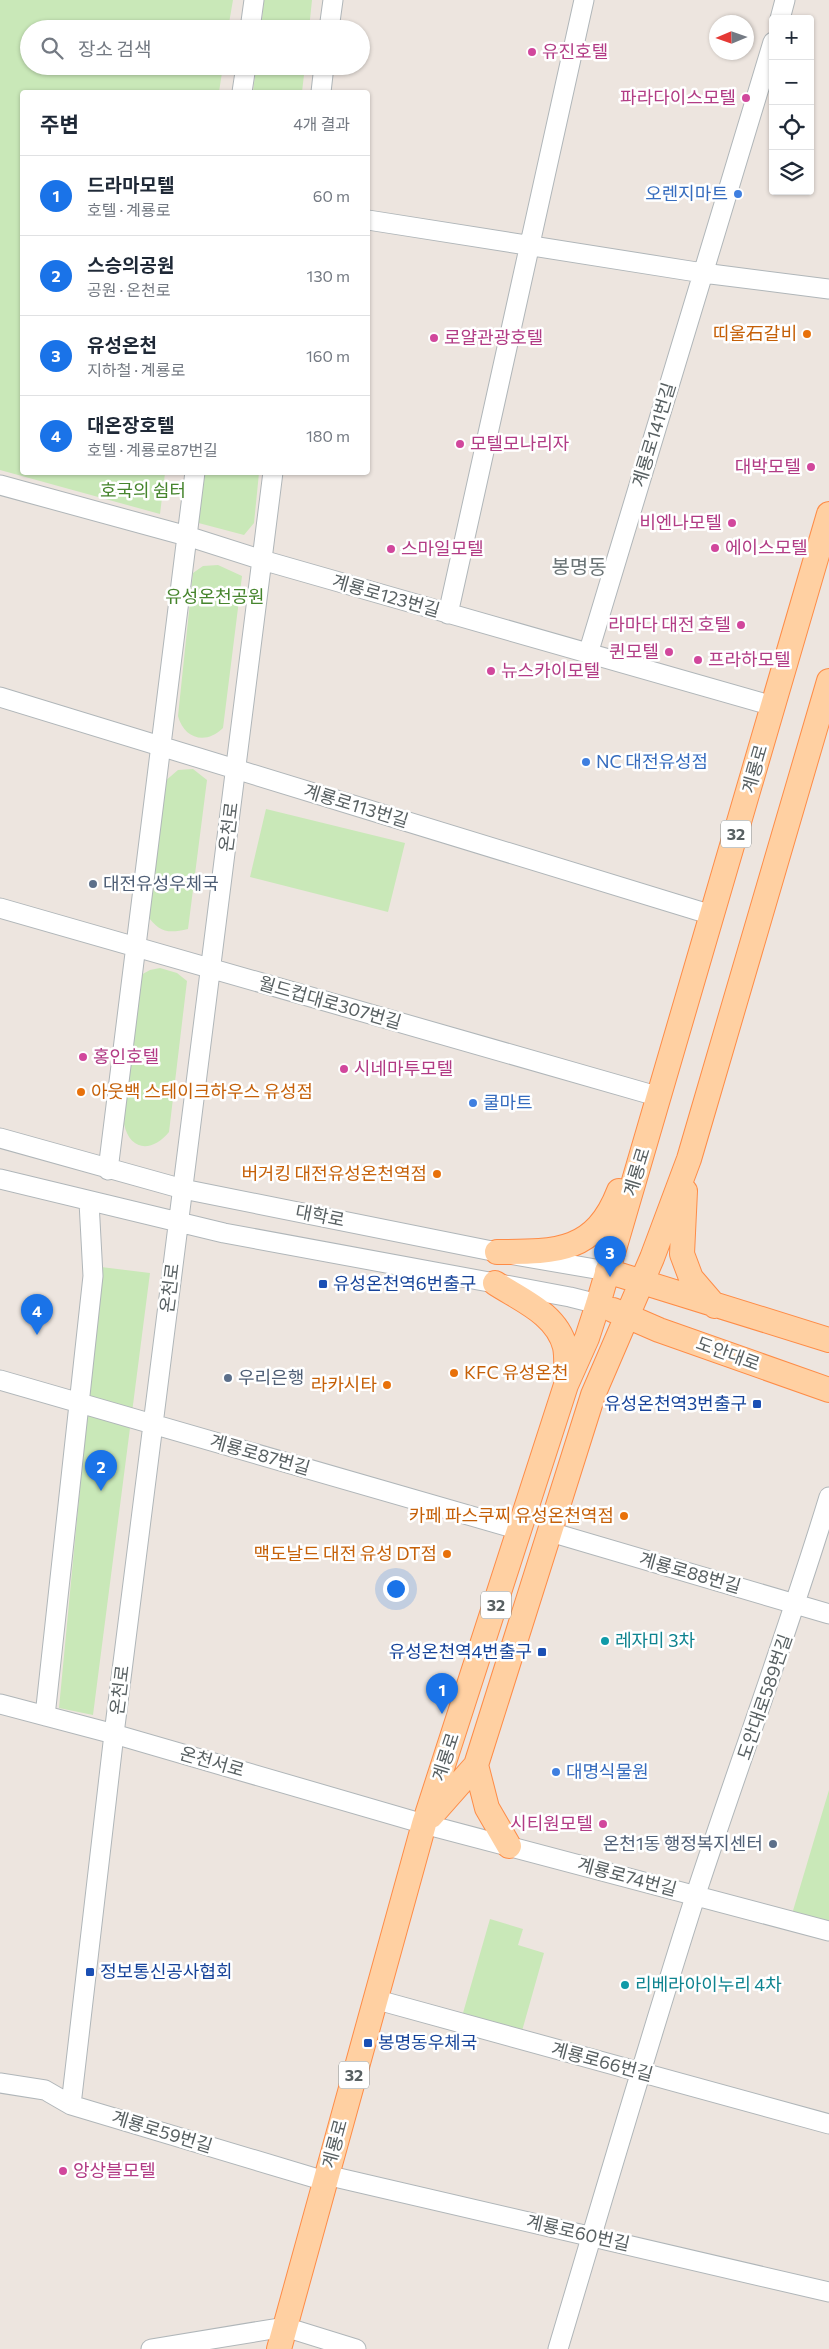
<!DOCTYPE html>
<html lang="ko">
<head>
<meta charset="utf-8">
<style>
	body { margin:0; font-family:Commissioner,"Noto Sans KR",sans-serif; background:#f2f2f3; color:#1f2937 }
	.controls { position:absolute; right:15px; top:15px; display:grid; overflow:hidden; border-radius:5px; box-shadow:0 1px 4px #0004 }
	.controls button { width:45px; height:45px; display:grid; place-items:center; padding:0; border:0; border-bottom:1px solid #e0e1e3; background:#fff; color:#1f2937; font:25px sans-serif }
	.compass { position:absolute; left:709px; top:15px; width:45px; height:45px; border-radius:50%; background:#fff; box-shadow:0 1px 4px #0004; rotate:268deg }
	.you { position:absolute; left:395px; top:1588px; width:18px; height:18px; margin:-12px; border:4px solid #fff; border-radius:50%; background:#1a73e8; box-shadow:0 0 0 8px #1a73e833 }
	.badge { display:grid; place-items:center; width:32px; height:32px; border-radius:50%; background:#1a73e8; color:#fff; font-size:16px; font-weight:700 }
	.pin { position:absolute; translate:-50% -41px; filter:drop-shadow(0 1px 2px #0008) }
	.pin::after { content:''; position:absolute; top:26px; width:18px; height:15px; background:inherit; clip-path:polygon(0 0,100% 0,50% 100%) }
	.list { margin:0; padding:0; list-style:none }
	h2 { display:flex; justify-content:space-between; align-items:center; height:65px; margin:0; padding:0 20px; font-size:21px }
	h2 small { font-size:16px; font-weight:400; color:#747a83 }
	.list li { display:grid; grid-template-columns:32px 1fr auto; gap:15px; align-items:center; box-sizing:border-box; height:80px; padding:0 20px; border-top:1px solid #e0e1e3 }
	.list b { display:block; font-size:19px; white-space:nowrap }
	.list p { margin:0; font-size:16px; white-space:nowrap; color:#747a83 }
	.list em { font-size:16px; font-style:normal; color:#747a83 }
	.icon { flex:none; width:28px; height:28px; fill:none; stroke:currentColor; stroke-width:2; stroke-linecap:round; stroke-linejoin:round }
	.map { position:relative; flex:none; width:829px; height:2349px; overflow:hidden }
	.search { position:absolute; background:#fff; box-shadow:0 1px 4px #0004; left:20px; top:20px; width:350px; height:55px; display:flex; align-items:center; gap:12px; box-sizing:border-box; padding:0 18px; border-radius:28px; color:#747a83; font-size:19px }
	.panel { position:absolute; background:#fff; box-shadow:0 1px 4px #0004; left:20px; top:90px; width:350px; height:385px; border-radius:5px }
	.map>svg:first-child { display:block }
	.green { fill:#c9e8b8 }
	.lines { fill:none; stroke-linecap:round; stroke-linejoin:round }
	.minor-casing { stroke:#b0b6b9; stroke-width:21 }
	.major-casing { stroke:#fe8c47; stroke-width:26 }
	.minor { stroke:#fff; stroke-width:19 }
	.major { stroke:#ffd0a2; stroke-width:24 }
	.hotel-dot { fill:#d1479c; stroke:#fff; stroke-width:2 }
	.shop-dot { fill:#3f7fe0; stroke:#fff; stroke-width:2 }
	.food-dot { fill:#e8710a; stroke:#fff; stroke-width:2 }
	.service-dot { fill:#5c6f8a; stroke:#fff; stroke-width:2 }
	.transit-dot { fill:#1a4fb4; stroke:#fff; stroke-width:2 }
	.culture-dot { fill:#0f9aa8; stroke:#fff; stroke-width:2 }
	.labels { text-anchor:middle; stroke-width:5; stroke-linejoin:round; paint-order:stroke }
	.shield { fill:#fff; stroke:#8a9091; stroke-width:1 }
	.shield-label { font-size:16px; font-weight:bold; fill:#586062 }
	.hotel-label { font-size:18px; fill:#b23c85; stroke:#fff; text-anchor:start }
	.shop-label { font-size:18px; fill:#366cbe; stroke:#fff; text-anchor:start }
	.food-label { font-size:18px; fill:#c56008; stroke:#fff; text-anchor:end }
	.street-label { font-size:18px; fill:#586062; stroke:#fff }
	.park-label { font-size:18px; fill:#46852d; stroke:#fff }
	.service-label { font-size:18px; fill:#4e5e75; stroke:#fff; text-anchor:start }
	.transit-label { font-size:18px; fill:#164399; stroke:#fff; text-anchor:start }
	.culture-label { font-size:18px; fill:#0d838f; stroke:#fff; text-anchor:start }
	.quarter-label { font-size:20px; fill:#697274; stroke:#fff }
</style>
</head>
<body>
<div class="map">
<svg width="829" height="2349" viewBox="0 0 829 2349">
	<rect width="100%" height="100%" fill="#ede5df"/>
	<!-- green -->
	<path class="green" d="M0,0H233L228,29H29V66H223L219,92H22V472L165,473L160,514L0,470Z
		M264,0H312L309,29H261Z
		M256,66H305L302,92H253Z
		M198,473H259L254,523L244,535L191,521Z
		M218,565L242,576L223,728C206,745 184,739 178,716L193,573L203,566Z
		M193,769L207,780L188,929C167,934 159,932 146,914L164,782L178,770Z
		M266,809L405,843L388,912L250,877Z
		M160,968L177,973L187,981L169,1132C153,1152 130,1152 124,1124L139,976L150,970Z
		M101,1267L150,1273L93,1715L59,1708Z
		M829,1790V1925L792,1914Z
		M490,1919L523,1929L518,1945L544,1953L522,2031L463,2013Z"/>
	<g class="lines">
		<!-- minor casing -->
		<g class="minor-casing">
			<path id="minor" d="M780,19L785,0
				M250,29L254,0
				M329,29L333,0
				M242,92L246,66
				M321,92L324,66
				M368,220L703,273L829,289
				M0,485L187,536L262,560L773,706
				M448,614L584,0
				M588,654L773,42
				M0,697L712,915
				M0,908L660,1097
				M0,1138L183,1189L497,1252L607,1271
				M108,1170L195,472
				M0,1179L224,1233L570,1297L598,1304
				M0,1380L520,1530
				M550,1532L829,1614
				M0,1704L114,1734L424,1824L829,1931
				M45,1716L93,1276L89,1202
				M374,1999L829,2124
				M0,2083L45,2090L71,2105L325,2181
				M71,2105L114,1734L273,472
				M326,2175L829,2292
				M151,2349L285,2327L356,2349
				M558,2349C603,2198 647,2047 695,1897C739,1763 788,1632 829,1497"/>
		</g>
		<!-- major casing -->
		<g class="major-casing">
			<path id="major" d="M685,1191L682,1254L691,1278L715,1306
				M497,1252C556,1252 595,1253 619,1191
				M607,1271L829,1340
				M495,1283C521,1300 557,1314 565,1347C567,1357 566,1368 566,1378
				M613,1310L659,1330L829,1390
				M476,1765L487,1808L509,1846
				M431,1816L476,1765L593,1395L652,1258L689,1159L829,681
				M279,2349L424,1824L566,1385L587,1338L598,1304L829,514"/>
		</g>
		<!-- minor -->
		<use href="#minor" class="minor"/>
		<!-- major -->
		<use href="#major" class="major"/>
	</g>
	<!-- markers -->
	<g class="hotel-dot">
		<circle cx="532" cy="52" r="5"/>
		<circle cx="746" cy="98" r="5"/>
		<circle cx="434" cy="338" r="5"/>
		<circle cx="460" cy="444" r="5"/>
		<circle cx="811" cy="467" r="5"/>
		<circle cx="732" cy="523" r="5"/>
		<circle cx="715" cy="548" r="5"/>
		<circle cx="391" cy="549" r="5"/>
		<circle cx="741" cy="625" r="5"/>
		<circle cx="669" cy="652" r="5"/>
		<circle cx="698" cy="660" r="5"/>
		<circle cx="491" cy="671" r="5"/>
		<circle cx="83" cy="1057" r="5"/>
		<circle cx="344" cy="1069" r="5"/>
		<circle cx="603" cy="1824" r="5"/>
		<circle cx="63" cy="2171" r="5"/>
	</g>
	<g class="shop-dot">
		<circle cx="738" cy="194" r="5"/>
		<circle cx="586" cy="762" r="5"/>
		<circle cx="473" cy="1103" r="5"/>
		<circle cx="556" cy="1772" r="5"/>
	</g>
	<g class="food-dot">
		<circle cx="807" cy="334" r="5"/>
		<circle cx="81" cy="1092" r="5"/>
		<circle cx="437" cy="1174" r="5"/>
		<circle cx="454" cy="1373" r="5"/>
		<circle cx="387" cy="1385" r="5"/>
		<circle cx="624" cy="1516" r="5"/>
		<circle cx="447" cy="1554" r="5"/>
	</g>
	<g class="service-dot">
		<circle cx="93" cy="884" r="5"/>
		<circle cx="228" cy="1378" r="5"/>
		<circle cx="773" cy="1844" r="5"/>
	</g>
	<g class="transit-dot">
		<rect x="318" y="1279" width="10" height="10" rx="2.5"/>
		<rect x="752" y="1399" width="10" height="10" rx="2.5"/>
		<rect x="537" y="1647" width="10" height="10" rx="2.5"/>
		<rect x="85" y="1967" width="10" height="10" rx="2.5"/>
		<rect x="363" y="2038" width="10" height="10" rx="2.5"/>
	</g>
	<g class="culture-dot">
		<circle cx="605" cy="1641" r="5"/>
		<circle cx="625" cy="1985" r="5"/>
	</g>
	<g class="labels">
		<!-- shield labels -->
		<g class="shield">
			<rect x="721" y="820.5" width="30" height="27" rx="4"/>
			<rect x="481" y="1591.5" width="30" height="27" rx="4"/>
			<rect x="339" y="2061.5" width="30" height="27" rx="4"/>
		</g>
		<g class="shield-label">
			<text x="736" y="840">32</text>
			<text x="496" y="1611">32</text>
			<text x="354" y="2081">32</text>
		</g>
		<!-- hotel labels -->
		<g class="hotel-label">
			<text x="542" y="58">유진호텔</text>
			<text x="736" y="104" text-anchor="end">파라다이스모텔</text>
			<text x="444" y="344">로얄관광호텔</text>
			<text x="470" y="450">모텔모나리자</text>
			<text x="801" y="473" text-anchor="end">대박모텔</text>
			<text x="722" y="529" text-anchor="end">비엔나모텔</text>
			<text x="725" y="554">에이스모텔</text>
			<text x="401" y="555">스마일모텔</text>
			<text x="731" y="631" text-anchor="end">라마다 대전 호텔</text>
			<text x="659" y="658" text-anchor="end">퀸모텔</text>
			<text x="708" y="666">프라하모텔</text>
			<text x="501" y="677">뉴스카이모텔</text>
			<text x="93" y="1063">홍인호텔</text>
			<text x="354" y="1075">시네마투모텔</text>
			<text x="593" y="1830" text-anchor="end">시티원모텔</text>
			<text x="73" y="2177">앙상블모텔</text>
		</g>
		<!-- shop labels -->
		<g class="shop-label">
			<text x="728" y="200" text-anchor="end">오렌지마트</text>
			<text x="596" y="768">NC 대전유성점</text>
			<text x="483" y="1109">쿨마트</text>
			<text x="566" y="1778">대명식물원</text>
		</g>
		<!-- food labels -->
		<g class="food-label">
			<text x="797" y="340">띠울石갈비</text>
			<text x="91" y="1098" text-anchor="start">아웃백 스테이크하우스 유성점</text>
			<text x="427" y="1180">버거킹 대전유성온천역점</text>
			<text x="464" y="1379" text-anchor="start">KFC 유성온천</text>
			<text x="377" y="1391">라카시타</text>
			<text x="614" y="1522">카페 파스쿠찌 유성온천역점</text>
			<text x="437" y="1560">맥도날드 대전 유성 DT점</text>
		</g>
		<!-- street labels -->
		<g class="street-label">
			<text transform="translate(654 435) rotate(-73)" y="6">계룡로141번길</text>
			<text transform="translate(386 596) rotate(16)" y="6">계룡로123번길</text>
			<text transform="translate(755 769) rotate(-74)" y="6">계룡로</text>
			<text transform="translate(356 806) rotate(17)" y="6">계룡로113번길</text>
			<text transform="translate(229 827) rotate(-83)" y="6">온천로</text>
			<text transform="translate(330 1003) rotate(16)" y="6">월드컵대로307번길</text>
			<text transform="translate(637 1172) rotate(-73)" y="6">계룡로</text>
			<text transform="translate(320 1216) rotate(11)" y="6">대학로</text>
			<text transform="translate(170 1288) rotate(-83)" y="6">온천로</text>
			<text transform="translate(728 1354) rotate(20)" y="6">도안대로</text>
			<text transform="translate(260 1455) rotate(16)" y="6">계룡로87번길</text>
			<text transform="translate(690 1573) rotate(16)" y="6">계룡로88번길</text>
			<text transform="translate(120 1690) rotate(-83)" y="6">온천로</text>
			<text transform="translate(765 1697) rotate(-71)" y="6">도안대로589번길</text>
			<text transform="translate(446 1757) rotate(-72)" y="6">계룡로</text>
			<text transform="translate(212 1762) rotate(16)" y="6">온천서로</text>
			<text transform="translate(627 1877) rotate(15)" y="6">계룡로74번길</text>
			<text transform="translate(602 2062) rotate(15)" y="6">계룡로66번길</text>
			<text transform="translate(162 2132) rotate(17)" y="6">계룡로59번길</text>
			<text transform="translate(335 2144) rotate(-75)" y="6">계룡로</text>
			<text transform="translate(578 2233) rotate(13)" y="6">계룡로60번길</text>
		</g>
		<!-- park labels -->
		<g class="park-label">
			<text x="143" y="497">호국의 쉼터</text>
			<text x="215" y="603">유성온천공원</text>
		</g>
		<!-- service labels -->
		<g class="service-label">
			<text x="103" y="890">대전유성우체국</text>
			<text x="238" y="1384">우리은행</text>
			<text x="763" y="1850" text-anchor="end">온천1동 행정복지센터</text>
		</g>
		<!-- transit labels -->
		<g class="transit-label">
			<text x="333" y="1290">유성온천역6번출구</text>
			<text x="747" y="1410" text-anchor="end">유성온천역3번출구</text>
			<text x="532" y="1658" text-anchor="end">유성온천역4번출구</text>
			<text x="100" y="1978">정보통신공사협회</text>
			<text x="378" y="2049">봉명동우체국</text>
		</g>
		<!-- culture labels -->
		<g class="culture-label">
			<text x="615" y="1647">레자미 3차</text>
			<text x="635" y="1991">리베라아이누리 4차</text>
		</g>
		<!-- quarter labels -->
		<g class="quarter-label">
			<text x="579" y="574">봉명동</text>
		</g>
	</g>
</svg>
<div class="controls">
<button>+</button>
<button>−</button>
<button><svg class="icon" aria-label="locate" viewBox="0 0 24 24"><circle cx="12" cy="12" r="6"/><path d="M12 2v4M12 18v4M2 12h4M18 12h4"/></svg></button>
<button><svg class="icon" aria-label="layers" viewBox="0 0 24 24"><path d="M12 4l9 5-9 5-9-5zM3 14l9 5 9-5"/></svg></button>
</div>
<svg class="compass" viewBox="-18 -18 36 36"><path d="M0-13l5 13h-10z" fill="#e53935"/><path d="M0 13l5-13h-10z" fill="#747a83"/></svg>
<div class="you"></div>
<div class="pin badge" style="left:442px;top:1714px">1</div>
<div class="pin badge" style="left:101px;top:1491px">2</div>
<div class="pin badge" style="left:610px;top:1277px">3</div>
<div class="pin badge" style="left:37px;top:1335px">4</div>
<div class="search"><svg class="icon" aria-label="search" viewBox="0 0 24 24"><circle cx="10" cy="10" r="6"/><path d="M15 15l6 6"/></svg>장소 검색</div>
<section class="panel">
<h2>주변<small>4개 결과</small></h2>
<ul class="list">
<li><span class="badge">1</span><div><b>드라마모텔</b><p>호텔 · 계룡로</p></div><em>60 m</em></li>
<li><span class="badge">2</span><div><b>스승의공원</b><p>공원 · 온천로</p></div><em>130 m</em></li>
<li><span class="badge">3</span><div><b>유성온천</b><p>지하철 · 계룡로</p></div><em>160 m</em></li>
<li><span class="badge">4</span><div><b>대온장호텔</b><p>호텔 · 계룡로87번길</p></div><em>180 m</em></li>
</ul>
</section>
</div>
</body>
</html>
